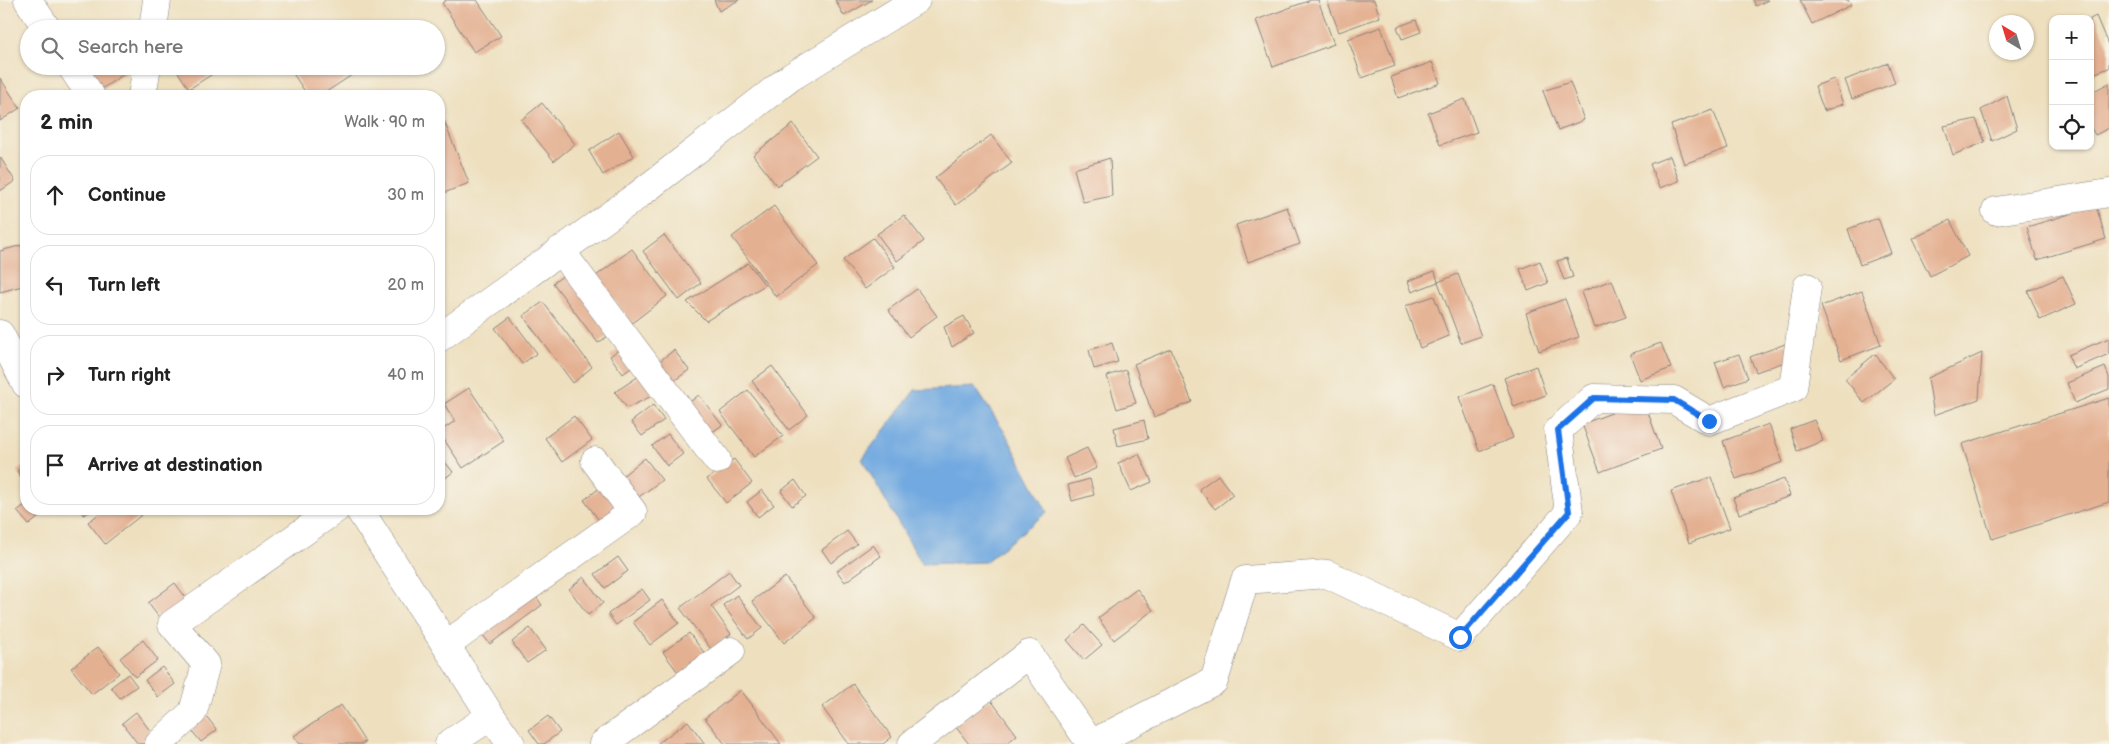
<!DOCTYPE html>
<html lang="en">
<head>
<meta charset="utf-8">
<style>
	body { margin:0; font-family:"Balsamiq Sans",sans-serif; background:#f6f6f6; color:#222 }
	.controls { position:absolute; right:15px; top:15px; display:grid; overflow:hidden; border-radius:10px; box-shadow:0 1px 4px #0004 }
	.controls button { width:45px; height:45px; display:grid; place-items:center; padding:0; border:0; border-bottom:1px solid #e0e0e0; background:#fff; color:#222; font:25px sans-serif }
	.compass { position:absolute; left:1989px; top:15px; width:45px; height:45px; border-radius:50%; background:#fff; box-shadow:0 1px 4px #0004; rotate:322deg }
	.stop { position:absolute; width:15px; height:15px; margin:-11px; border:4px solid #1a73e8; border-radius:50%; background:#fff }
	.stop.end { background:#1a73e8; border-color:#fff; box-shadow:0 1px 5px #0008 }
	.list { margin:0; padding:0; list-style:none }
	h2 { display:flex; justify-content:space-between; align-items:center; height:65px; margin:0; padding:0 20px; font-size:21px }
	h2 small { font-size:16px; font-weight:400; color:#767676 }
	.list li { display:grid; grid-template-columns:32px 1fr auto; gap:15px; align-items:center; box-sizing:border-box; height:80px; margin:0 10px 10px; padding:0 10px; border:1px solid #e0e0e0; border-radius:20px }
	.list b { display:block; font-size:19px; white-space:nowrap }
	.list em { font-size:16px; font-style:normal; color:#767676 }
	.icon { flex:none; width:28px; height:28px; fill:none; stroke:currentColor; stroke-width:2; stroke-linecap:round; stroke-linejoin:round }
	.map { position:relative; flex:none; width:2109px; height:744px; overflow:hidden }
	.search { position:absolute; background:#fff; box-shadow:0 1px 4px #0004; left:20px; top:20px; width:425px; height:55px; display:flex; align-items:center; gap:12px; box-sizing:border-box; padding:0 18px; border-radius:28px; color:#767676; font-size:19px }
	.panel { position:absolute; background:#fff; box-shadow:0 1px 4px #0004; left:20px; top:90px; width:425px; height:425px; border-radius:20px }
	.map>svg:first-child { display:block }
	.water { fill:#71a9e0; stroke:#4a668e }
	.building { fill:#e4b092 }
	.lines { fill:none; stroke-linecap:round; stroke-linejoin:round }
	.street-casing { stroke:#88817d; stroke-width:29 }
	.street { stroke:#fff; stroke-width:28 }
	.route { stroke:#1a73e8; stroke-width:6 }
</style>
</head>
<body>
<div class="map">
<svg width="2109" height="744" viewBox="0 0 2109 744">
	<rect width="100%" height="100%" fill="#f7f3e8"/>
	<filter id="ink" filterUnits="userSpaceOnUse"><feTurbulence type="fractalNoise" baseFrequency=".02" numOctaves="2"/><feDisplacementMap in="SourceGraphic" scale="10" xChannelSelector="R" yChannelSelector="G"/><feConvolveMatrix kernelMatrix="1 2 1 2 8 2 1 2 1" color-interpolation-filters="sRGB"/></filter>
	<filter id="wash" filterUnits="userSpaceOnUse"><feTurbulence type="fractalNoise" baseFrequency=".0096" numOctaves="4" result="noise"/><feDisplacementMap in="SourceGraphic" scale="20" xChannelSelector="R" yChannelSelector="G"/><feGaussianBlur stdDeviation="1.12" result="paint"/><feColorMatrix in="noise" values="0 0 0 0 0 0 0 0 0 0 0 0 0 0 0 0 0 1.4 0 .05"/><feComposite in="paint" operator="in"/></filter>
	<g filter="url(#wash)">
		<rect width="100%" height="100%" fill="#eee0bf"/>
		<!-- water -->
		<path class="water" d="M975,387L1007,436L1047,512L985,562L922,564L862,459L915,390Z"/>
		<g id="blocks">
			<!-- building -->
			<path class="building" d="M446,0H477L501,36L474,52L442,3Z
				M714,0H739L719,11Z
				M835,0H872L844,16Z
				M1311,0H1318L1334,44L1273,67L1256,20Z
				M1327,0H1374L1380,17L1339,32Z
				M1753,0H1768L1756,6Z
				M1800,0H1848L1851,5L1812,24Z
				M2096,16L2109,47V68L2090,75V19Z
				M1416,20L1421,32L1402,39L1397,27Z
				M212,22L217,29H201Z
				M1381,27L1395,66L1362,78L1348,39Z
				M1432,62L1440,83L1398,98L1391,77Z
				M1888,63L1895,83L1852,99L1845,80Z
				M75,66H136L94,94Z
				M174,66H225L189,89Z
				M288,66H355L358,71L320,96H308Z
				M0,78L20,108L0,121Z
				M1834,79L1843,104L1824,111L1815,86Z
				M1570,82L1584,120L1558,130L1543,91Z
				M2109,83V128L2095,135L2090,126V93Z
				M2007,96L2017,129L1992,141L1981,110Z
				M1465,99L1477,132L1440,145L1428,113Z
				M542,103L575,144L554,161L521,120Z
				M1713,110L1728,148L1684,164L1671,125Z
				M1976,119L1985,142L1953,155L1944,126Z
				M444,121L469,183L439,195V123Z
				M793,124L817,156L777,186L753,155Z
				M619,131L634,156L603,175L589,151Z
				M991,135L1012,163L956,205L935,178Z
				M1670,156L1679,181L1659,188L1650,164Z
				M0,157L15,181L0,191Z
				M1110,158L1112,196L1083,202L1074,169Z
				M774,206L818,265L776,297L732,237Z
				M2096,206L2106,239L2037,260L2027,227Z
				M1287,207L1300,244L1248,262L1236,225Z
				M904,215L924,241L897,261L877,234Z
				M1878,218L1891,253L1860,265L1848,229Z
				M1950,220L1968,256L1930,276L1912,239Z
				M664,235L701,283L679,300L643,251Z
				M873,238L895,267L865,289L843,260Z
				M26,244V285L0,292V251Z
				M632,249L667,296L632,323L596,276Z
				M1567,258L1573,277L1564,280L1557,261Z
				M1540,261L1548,283L1528,291L1520,269Z
				M748,263L765,285L706,321L687,302Z
				M577,266L622,326L598,343L553,283Z
				M1435,271L1438,282L1458,274L1481,336L1461,343L1438,282L1412,292L1408,281Z
				M2063,276L2076,304L2040,320L2028,291Z
				M1612,280L1626,317L1594,328L1581,292Z
				M917,289L937,316L909,337L888,310Z
				M1862,291L1881,345L1841,360L1821,306Z
				M1434,296L1449,336L1420,348L1405,306Z
				M1565,299L1579,337L1539,351L1526,313Z
				M543,302L592,367L573,383L523,316Z
				M964,316L974,333L952,347L944,327Z
				M510,317L537,353L522,364L495,328Z
				M639,335L652,352L623,374L610,356Z
				M2109,338V354L2074,369L2068,355Z
				M1796,340L1802,356L1756,372L1750,357Z
				M1112,343L1118,362L1094,369L1089,350Z
				M1661,343L1671,368L1640,380L1630,354Z
				M1171,349L1192,402L1154,417L1134,364Z
				M674,350L689,370L667,386L652,367Z
				M1982,353L1979,399L1934,415L1928,378Z
				M1739,354L1748,378L1724,387L1715,362Z
				M1875,354L1894,379L1864,403L1845,379Z
				M772,366L808,415L789,430L752,381Z
				M1536,366L1546,395L1514,407L1504,378Z
				M2105,367L2109,377V389L2075,403L2067,383Z
				M651,368L660,392L627,408L615,392Z
				M1126,370L1136,403L1117,409L1107,376Z
				M1493,384L1513,438L1479,451L1459,397Z
				M469,388L504,441L463,468L439,432L455,421L444,404Z
				M748,390L783,436L754,457L720,412Z
				M699,395L722,425L707,436L684,406Z
				M2109,398V502L1992,539L1962,444Z
				M1644,401L1661,449L1600,472L1582,424Z
				M653,405L664,420L642,436L631,422Z
				M574,416L592,440L562,462L545,438Z
				M1144,420L1148,439L1118,446L1114,428Z
				M1814,420L1823,441L1797,451L1790,429Z
				M1769,424L1783,462L1736,479L1723,441Z
				M668,434L683,454L667,466L652,446Z
				M1087,448L1097,468L1074,478L1065,458Z
				M1139,454L1152,482L1131,491L1118,463Z
				M441,457L453,472L439,483V458Z
				M645,458L662,480L632,502L616,481Z
				M734,459L752,483L726,503L707,479Z
				M26,465V484L17,471Z
				M1218,475L1233,495L1215,509L1199,489Z
				M1711,477L1730,528L1689,543L1671,491Z
				M1090,479L1094,495L1072,501L1068,485Z
				M1784,479L1790,496L1739,514L1733,498Z
				M795,480L806,496L792,506L781,491Z
				M605,484L622,507L601,523L584,500Z
				M762,490L774,505L758,517L747,502Z
				M26,504V509H49L29,525L17,511Z
				M79,509H93L84,515Z
				M106,509H149L105,544L88,522Z
				M847,531L857,544L831,563L822,550Z
				M873,545L881,556L845,582L837,571Z
				M618,557L628,571L605,588L595,574Z
				M729,571L739,585L711,606L731,634L711,649L680,608Z
				M584,577L603,603L588,615L569,589Z
				M785,577L816,618L784,643L752,601Z
				M175,583L201,618L175,638L148,603Z
				M527,584L542,605L490,644L474,624Z
				M642,589L650,600L616,625L608,614Z
				M1137,589L1153,610L1114,640L1098,618Z
				M737,595L762,628L748,639L723,605Z
				M662,600L679,623L650,645L633,622Z
				M1084,625L1102,645L1084,660L1067,640Z
				M530,628L546,650L527,663L512,642Z
				M689,633L706,655L680,675L663,652Z
				M143,640L158,660L135,677L120,658Z
				M98,647L119,673L92,694L71,668Z
				M162,667L175,684L158,697L145,680Z
				M128,674L137,686L120,698L111,687Z
				M853,684L892,737L883,744H849L822,707Z
				M741,690L781,744H725L705,718Z
				M990,699L1017,735L1006,744H969L955,726Z
				M341,705L365,742L361,744H300L294,736Z
				M199,707L217,730L201,742L183,720Z
				M136,712L154,736L144,744H138L122,723Z
				M548,716L560,732L544,744H539L529,730Z
				M688,721L705,744H657Z"/>
		</g>
	</g>
	<g filter="url(#ink)">
		<use href="#blocks" fill-opacity="0" stroke="#88817d" stroke-width="1"/>
		<g class="lines">
			<!-- street casing -->
			<g class="street-casing">
				<path id="street" d="M28,0L47,29
					M153,29L157,0
					M71,66L91,96
					M142,96L147,66
					M1996,211L2109,193
					M560,250L717,460
					M0,334L26,384
					M439,338L637,196L791,77L916,0
					M359,509L491,716L511,744
					M446,645L633,512L595,461
					M159,744L193,712L206,664L172,624L336,509
					M449,744L491,716
					M603,744L731,651
					M912,744L1029,654L1091,744
					M1091,744L1214,681L1245,580L1327,574L1460,637L1569,512L1558,430L1594,398L1674,400L1709,421L1793,388L1807,287"/>
			</g>
			<!-- street -->
			<use href="#street" class="street"/>
		</g>
	</g>
	<g class="lines" filter="url(#ink)">
		<!-- route -->
		<path class="route" d="M1460,637L1569,512L1558,430L1594,398L1674,400L1709,421"/>
	</g>
</svg>
<div class="controls">
<button>+</button>
<button>−</button>
<button><svg class="icon" aria-label="locate" viewBox="0 0 24 24"><circle cx="12" cy="12" r="6"/><path d="M12 2v4M12 18v4M2 12h4M18 12h4"/></svg></button>
</div>
<svg class="compass" viewBox="-18 -18 36 36"><path d="M0-13l5 13h-10z" fill="#e53935"/><path d="M0 13l5-13h-10z" fill="#767676"/></svg>
<div class="stop" style="left:1460px;top:637px"></div>
<div class="stop end" style="left:1709px;top:421px"></div>
<div class="search"><svg class="icon" aria-label="search" viewBox="0 0 24 24"><circle cx="10" cy="10" r="6"/><path d="M15 15l6 6"/></svg>Search here</div>
<section class="panel">
<h2>2 min<small>Walk · 90 m</small></h2>
<ul class="list">
<li><svg class="icon" aria-label="ahead" viewBox="0 0 24 24"><path d="M12 20V5M6 11l6-6 6 6"/></svg><div><b>Continue</b></div><em>30 m</em></li>
<li><svg class="icon" aria-label="left" viewBox="0 0 24 24"><path d="M17 20v-9H6M10 6l-5 5 5 5"/></svg><div><b>Turn left</b></div><em>20 m</em></li>
<li><svg class="icon" aria-label="right" viewBox="0 0 24 24"><path d="M7 20v-9h11M14 6l5 5-5 5"/></svg><div><b>Turn right</b></div><em>40 m</em></li>
<li><svg class="icon" aria-label="arrive" viewBox="0 0 24 24"><path d="M6 21V4h12l-3 4 3 4H6"/></svg><div><b>Arrive at destination</b></div></li>
</ul>
</section>
</div>
</body>
</html>
